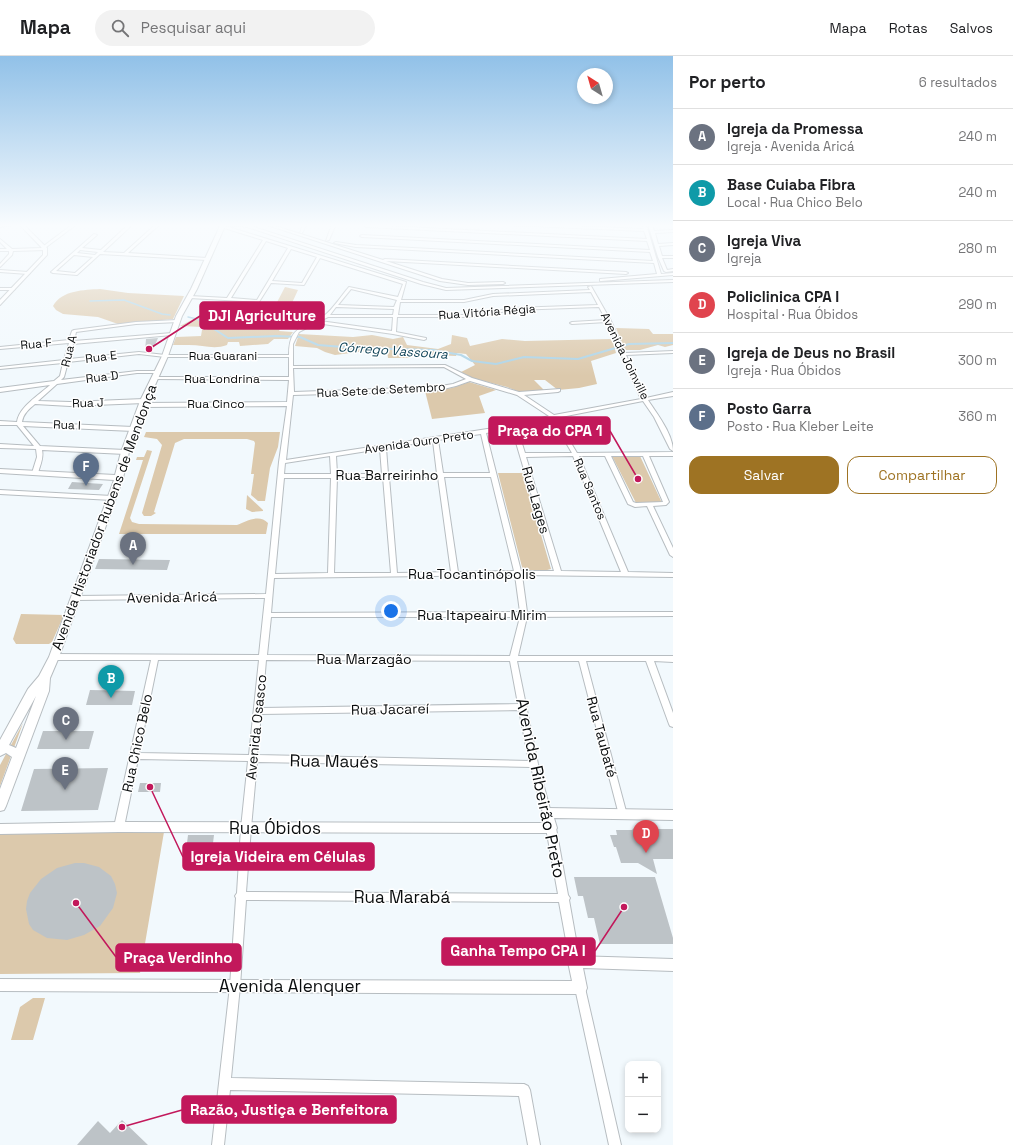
<!DOCTYPE html>
<html lang="pt">
<head>
<meta charset="utf-8">
<style>
	body { margin:0; font-family:"Space Grotesk",sans-serif; background:#f2f2f2; color:#202124 }
	.controls { position:absolute; right:12px; bottom:12px; display:grid; overflow:hidden; border-radius:8px; box-shadow:0 2px 6px #0003 }
	.controls button { width:36px; height:36px; display:grid; place-items:center; padding:0; border:0; border-bottom:1px solid #e0e0e0; background:#fff; color:#202124; font:20px sans-serif }
	.compass { position:absolute; left:577px; top:12px; width:36px; height:36px; border-radius:50%; background:#fff; box-shadow:0 2px 6px #0003; rotate:323deg }
	.you { position:absolute; left:391px; top:555px; width:14px; height:14px; margin:-10px; border:3px solid #fff; border-radius:50%; background:#1a73e8; box-shadow:0 0 0 6px #1a73e833 }
	.badge { display:grid; place-items:center; width:26px; height:26px; border-radius:50%; background:#9e7323; color:#fff; font-size:13px; font-weight:700 }
	.pin { position:absolute; translate:-50% -33px; filter:drop-shadow(0 1px 2px #0008) }
	.pin::after { content:''; position:absolute; top:21px; width:14px; height:12px; background:inherit; clip-path:polygon(0 0,100% 0,50% 100%) }
	.list { margin:0; padding:0; list-style:none }
	h2 { display:flex; justify-content:space-between; align-items:center; height:52px; margin:0; padding:0 16px; font-size:17px }
	h2 small { font-size:13px; font-weight:400; color:#757577 }
	.list li { display:grid; grid-template-columns:26px 1fr auto; gap:12px; align-items:center; box-sizing:border-box; height:56px; padding:0 16px; border-top:1px solid #e0e0e0 }
	.list b { display:block; font-size:15px; white-space:nowrap }
	.list p { margin:0; font-size:13px; white-space:nowrap; color:#757577 }
	.list em { font-size:13px; font-style:normal; color:#757577 }
	.actions { display:flex; gap:8px; padding:12px 16px }
	.actions a { flex:1; padding:9px 0; border:1px solid #9e7323; border-radius:12px; text-align:center; font-size:14px; color:#9e7323 }
	.actions .main { background:#9e7323; color:#fff }
	.icon { flex:none; width:22px; height:22px; fill:none; stroke:currentColor; stroke-width:2; stroke-linecap:round; stroke-linejoin:round }
	.map { position:relative; flex:none; width:673px; height:1089px; overflow:hidden }
	header { display:flex; align-items:center; gap:24px; box-sizing:border-box; height:56px; padding:0 20px; background:#fff; border-bottom:1px solid #e0e0e0 }
	header strong { font-size:19px }
	nav { display:flex; gap:22px; margin-inline-start:auto; font-size:14px }
	.search { width:280px; height:36px; background:#f2f2f2; display:flex; align-items:center; gap:10px; box-sizing:border-box; padding:0 14px; border-radius:22px; color:#757577; font-size:15px }
	main { display:flex }
	aside { flex:1; background:#fff }
	.map>svg:first-child { display:block }
	.green { fill:#dcc9ac }
	.lines { fill:none; stroke-linecap:round; stroke-linejoin:round }
	.stream-far1 { stroke:#aed4e7; stroke-width:1.5 }
	.stream { stroke:#aed4e7; stroke-width:2 }
	.building { fill:#bdc3c7 }
	.minor-casing { stroke:#b7bdc1; stroke-width:2 }
	.tertiary-casing { stroke:#b7bdc1; stroke-width:2 }
	.secondary-casing { stroke:#b7bdc1; stroke-width:2 }
	.minor { fill:#fff; fill-rule:evenodd }
	.tertiary { fill:#fff; fill-rule:evenodd }
	.secondary { fill:#fff; fill-rule:evenodd }
	.labels { text-anchor:middle; stroke-width:3; stroke-linejoin:round; paint-order:stroke }
	.far-street-label { font-size:12px; fill:#0a0d0e; stroke:#fff }
	.far-water-label { font-size:13px; font-style:italic; fill:#114458; stroke:#fff }
	.street-label { font-size:14px; fill:#0a0d0e; stroke:#fff }
	.near-street-label { font-size:17px; fill:#0a0d0e; stroke:#fff }
	.leader { fill:none; stroke:#c2185b; stroke-width:1.5 }
	.callout-dot { fill:#c2185b; stroke:#fff; stroke-width:1.5 }
	.callout { fill:#c2185b; stroke:#c2185b; stroke-width:1.5 }
	.callout-label { font-size:15px; text-anchor:middle; font-weight:bold; fill:#fff }
</style>
</head>
<body>
<header>
<strong>Mapa</strong>
<div class="search"><svg class="icon" aria-label="search" viewBox="0 0 24 24"><circle cx="10" cy="10" r="6"/><path d="M15 15l6 6"/></svg>Pesquisar aqui</div>
<nav><a>Mapa</a><a>Rotas</a><a>Salvos</a></nav>
</header>
<main>
<div class="map">
<svg width="673" height="1089" viewBox="0 0 673 1089">
	<rect width="100%" height="100%" fill="#f2f9fd"/>
	<!-- green -->
	<path class="green" d="M285,231L298,234L279,275L293,276L288,283H274L268,288L240,290L239,286H228L227,289C214,294 203,289 189,289C184,289 179,289 173,289L176,281L201,280L202,274H208L202,271L180,270L205,257L225,250L268,253L274,252Z
		M100,233L128,237L184,240L173,263L118,268L98,261L63,258L56,254L53,250C62,234 84,234 100,233Z
		M616,272L649,273L653,278H673V289L665,291L658,289L640,294H625Z
		M299,278L353,281L372,279L393,283L403,281L407,289L438,293L451,288L452,279L467,282L470,290L502,283L525,285L612,283L616,297L591,305L597,328L579,332L558,334L545,324H534L544,334L520,336L507,331L472,322L461,316L475,309L466,298L457,297L456,300L409,298V302H388L387,294L382,293L335,299L325,296L317,292L295,290Z
		M469,326L496,334L479,340L485,357L432,363L425,335L452,332Z
		M146,376H280L278,391L270,412L265,445H258L251,439L254,418H251L255,387L254,385L247,383H184L175,387L154,456L156,457L151,460H144L142,457L162,389L157,383L144,381Z
		M147,394L152,395L130,462L132,466L139,468L237,469C246,466 259,457 268,467L266,478H119L143,404H136L137,401H144Z
		M612,400H640L662,447H636Z
		M498,417H523L551,513C543,516 531,515 523,513L522,511Z
		M247,439L263,454V455L252,456L246,453Z
		M21,558L64,559L52,586L49,588H16L13,583Z
		M23,667L0,730V709Z
		M164,776L140,917L0,918V777Z
		M33,942H45L33,984H11L20,951Z"/>
	<g class="lines">
		<!-- stream-far1 -->
		<path class="stream-far1" d="M90,245L124,244L162,258L170,259
			M188,261L197,263L216,274"/>
		<!-- stream -->
		<path class="stream" d="M214,273L228,282L276,280L300,281L318,289L356,292L433,294L461,299L472,305L496,308L524,301L578,303L629,288L673,287"/>
	</g>
	<!-- building -->
	<path class="building" d="M158,282L152,296L145,295L146,283Z
		M72,426L103,428L99,434L68,433Z
		M99,503L170,504L167,514L95,513Z
		M90,634L135,635L132,649H86Z
		M43,675H94L89,693H37Z
		M108,712L98,754L21,755L34,713Z
		M140,727H161L160,736H138Z
		M636,770H647L648,773H673V803H653L657,818L638,807H621L616,791H614L610,779H617L616,774H632Z
		M188,779H214L211,803H185Z
		M75,807H84L99,811L111,820L115,828L117,837L113,852L100,870L84,879L67,884L47,882L33,874L29,868L26,853L27,845L30,837L41,823L57,812Z
		M574,821H655L673,882V888H600L594,862H588L583,840H578Z
		M122,1064L148,1089H77L98,1065L110,1077Z"/>
	<g class="lines">
		<!-- minor casing -->
		<g class="minor-casing">
			<path id="minor" d="M12,168H21L0,171V169Z
				M73,168H77L45,192L46,194L13,195L12,199L0,211V208L9,198V195H0V193H7L0,186V183L12,193L41,192Z
				M129,168L132,169L103,196L124,197L156,168H160L128,197L207,202L209,203L207,204L100,198L77,219L53,217L51,216L94,178L97,179L82,192L101,194ZM80,194L98,196L95,199L77,197ZM74,199L93,201L75,217L56,215Z
				M229,168L248,169L423,226L446,232L673,224V226L446,234L421,228L247,171Z
				M264,168H269L383,204L385,203L626,216L628,217L626,218L386,205L442,223L468,227L503,226L505,227L503,228L468,229L440,225Z
				M303,168H307L302,177H300Z
				M332,168H336L329,184L326,185Z
				M504,168H524L644,173L642,168H646L661,218L673,217V219L601,225H600V223L657,218L654,207L356,191L334,187L336,186L356,189L653,205L650,196L362,181L360,180L362,179L650,194L647,185L367,171L365,170L367,169L647,183L644,175L506,169Z
				M648,168H652L654,175L673,174V176L655,177L658,188L673,187V189L659,190L662,200H673V202H662L667,214L673,213V215L666,216L664,215L658,201Z
				M222,169L406,226L401,244H464L493,238L590,234L588,231L591,230L611,265L625,297L673,295V297L626,299L646,342L673,336V340L648,344C657,358 673,378 673,395L670,393L654,361L643,345L556,362L577,397L673,396V400H649L669,446L666,449L653,450L673,492V501L670,499L647,450L635,451L628,448L605,400H579L628,516L673,517V521L522,519L527,556H673V560L527,561L518,600H673V606L654,605L673,657V671L670,670L669,668L646,605H586L627,759L626,762L623,763L620,762L619,759L579,605H517L538,708L551,757L550,760L547,761L544,760L543,757L531,711L257,706L251,772L246,836L558,838L546,772L548,769L551,768L554,769L556,772L568,839L570,842L569,844L580,906L579,909L575,911L571,909L570,906L559,846L246,844L240,930L231,1022L524,1028L528,1030L530,1034L540,1089H528L519,1040L230,1034L224,1089H212L230,930L236,842L235,840L237,837L241,772L248,705L138,703L124,771L122,774L119,775L116,774L114,771L151,604H54L50,601L54,598L259,599L265,542L76,544L73,542L76,540L266,538L279,406L287,350L142,351L139,349L142,347L287,346L289,324L154,323L152,322L154,321H289V301H165L139,298L68,306L64,321L61,324L137,315H156L158,316L156,317H137L57,328L38,345L70,346L144,343L147,345L144,347L70,350L35,348C29,353 23,358 22,366L133,371L136,373L133,375L23,370L40,390L125,394L128,396L125,398L42,394C44,402 40,409 38,417L35,419L32,417L37,401L36,393L0,392V388L34,390L17,369H0V365L17,366C19,351 39,339 50,329L0,336V332L54,325L60,320L63,307L0,313V311L64,304L69,287L0,293V291L69,284L72,275L74,274L136,266L177,264H179V266L136,268L76,276L74,285L172,277L174,278L172,279L73,288L69,303L139,296L165,299H289C289,267 305,274 325,259C332,254 342,239 349,231L398,241L403,228L320,202L304,229L271,227L259,246L189,242L188,241L190,240L227,242L263,184L221,171ZM266,185L288,192L257,244L231,242ZM291,193L317,201L302,227L272,225ZM351,233L397,244L394,251L338,249ZM591,236L598,249L513,252L472,259H398L400,246H464L493,240ZM336,251L394,253L393,259H330ZM599,251L606,264L572,266L570,267L572,268L607,266L641,343L554,359L524,339L558,336L560,335V333L519,336L472,322L445,309L293,310V288L299,276L316,267L393,278L424,284L426,283V282L396,276L397,261H472L513,254ZM328,261H393L392,275L320,265ZM444,311L466,323L453,328L435,331L294,336L293,312ZM470,325L517,339L549,360L514,369L286,404L293,339L435,335L456,330ZM552,363L572,397H525L517,372ZM512,373L554,515H521L486,377ZM481,378L490,417H443L438,384ZM433,385L437,418H388L386,392ZM380,393L382,418H337L336,400ZM330,400L331,418H284L285,407ZM573,400L621,516L561,515L526,401ZM611,400H643L663,446L636,447L633,446ZM337,421H383L391,517H334ZM389,421H438L451,516L397,517ZM444,421H491L514,515L458,516ZM284,422H331L328,517L275,518ZM515,519L520,556L271,557L274,522ZM271,561H520L510,600L267,599ZM158,604H259L249,699L139,697ZM266,604L510,605L518,648L262,652ZM519,654L529,705L257,699L261,658Z
				M0,214L28,216L30,217L28,218L0,216Z
				M0,232H13L15,233L13,234H0Z
				M0,434L112,440L115,442L112,444L0,438Z
				M580,927L584,928L585,932L621,1089H609L575,932L576,928Z"/>
		</g>
		<!-- tertiary casing -->
		<g class="tertiary-casing">
			<path id="tertiary" d="M19,168H23L47,192V199L0,249V244L43,199V193Z
				M547,752L673,754V764L554,762L557,772L555,775L551,777L119,776L0,778V768L119,766L544,767L541,757L543,754Z
				M575,900L673,903V915L583,912L587,932L585,937L580,938L0,935V923L572,925L568,906L570,902Z"/>
		</g>
		<!-- secondary casing -->
		<g class="secondary-casing">
			<path id="secondary" d="M215,168H239L236,170H225L197,233L182,260L168,300L148,345L129,396L123,422L59,601L50,622L49,635L6,750L4,754L0,755V733L12,701L6,697L0,700V684L28,633L39,620L49,601L114,424L0,417V413L115,419L121,396L140,345L162,300L176,260L191,233L220,170ZM36,640L16,692L9,689Z"/>
		</g>
		<!-- minor -->
		<use href="#minor" class="minor"/>
		<!-- tertiary -->
		<use href="#tertiary" class="tertiary"/>
		<!-- secondary -->
		<use href="#secondary" class="secondary"/>
	</g>
	<!-- sky -->
	<linearGradient id="sky" x2="0" y2="1"><stop stop-color="#91c1e8"/><stop offset="0.53" stop-color="#f9fcfe"/><stop offset="1" stop-color="#f9fcfe" stop-opacity="0"/></linearGradient>
	<rect width="673" height="320" fill="url(#sky)"/>
	<g class="labels">
		<!-- far-street labels -->
		<g class="far-street-label">
			<text transform="translate(487 256) rotate(-4)" y="4">Rua Vitória Régia</text>
			<text transform="translate(36 288) rotate(-5)" y="4">Rua F</text>
			<text transform="translate(69 295) rotate(-76)" y="4">Rua A</text>
			<text x="223" y="304">Rua Guarani</text>
			<text transform="translate(625 300) rotate(64)" y="4">Avenida Joinville</text>
			<text transform="translate(101 301) rotate(-7)" y="4">Rua E</text>
			<text transform="translate(102 321) rotate(-7)" y="4">Rua D</text>
			<text x="222" y="327">Rua Londrina</text>
			<text transform="translate(381 334) rotate(-3)" y="4">Rua Sete de Setembro</text>
			<text transform="translate(88 347) rotate(-2)" y="4">Rua J</text>
			<text x="216" y="352">Rua Cinco</text>
			<text transform="translate(67 369) rotate(2)" y="4">Rua I</text>
			<text transform="translate(419 386) rotate(-8)" y="4">Avenida Ouro Preto</text>
			<text transform="translate(590 433) rotate(67)" y="4">Rua Santos</text>
		</g>
		<!-- far-water labels -->
		<g class="far-water-label">
			<text transform="translate(393 294) rotate(4)" y="5">Córrego Vassoura</text>
		</g>
		<!-- street labels -->
		<g class="street-label">
			<text x="387" y="424">Rua Barreirinho</text>
			<text transform="translate(536 444) rotate(74)" y="5">Rua Lages</text>
			<text transform="translate(104 461) rotate(-70)" y="5">Avenida Historiador Rubens de Mendonça</text>
			<text x="472" y="523">Rua Tocantinópolis</text>
			<text transform="translate(172 541) rotate(-1)" y="5">Avenida Aricá</text>
			<text x="482" y="564">Rua Itapeairu Mirim</text>
			<text x="364" y="608">Rua Marzagão</text>
			<text transform="translate(390 653) rotate(-1)" y="5">Rua Jacareí</text>
			<text transform="translate(256 671) rotate(-84)" y="5">Avenida Osasco</text>
			<text transform="translate(602 681) rotate(75)" y="5">Rua Taubaté</text>
			<text transform="translate(137 687) rotate(-78)" y="5">Rua Chico Belo</text>
		</g>
		<!-- near-street labels -->
		<g class="near-street-label">
			<text transform="translate(334 705) rotate(1)" y="6">Rua Maués</text>
			<text transform="translate(541 732) rotate(78)" y="6">Avenida Ribeirão Preto</text>
			<text x="275" y="778">Rua Óbidos</text>
			<text x="402" y="847">Rua Marabá</text>
			<text x="290" y="936">Avenida Alenquer</text>
		</g>
	</g>
	<!-- callouts -->
	<path class="leader" d="M149 293L200 260M638 423L610 375M150 731L183 801M624 851L595 895M76 847L116 901M122 1071L182 1054"/>
	<g class="callout-dot">
		<circle cx="149" cy="293" r="4"/>
		<circle cx="638" cy="423" r="4"/>
		<circle cx="150" cy="731" r="4"/>
		<circle cx="624" cy="851" r="4"/>
		<circle cx="76" cy="847" r="4"/>
		<circle cx="122" cy="1071" r="4"/>
	</g>
	<g class="callout">
		<rect x="200" y="246" width="124" height="27" rx="4"/>
		<rect x="489" y="361" width="121" height="27" rx="4"/>
		<rect x="183" y="787" width="191" height="27" rx="4"/>
		<rect x="442" y="882" width="153" height="27" rx="4"/>
		<rect x="116" y="888" width="125" height="27" rx="4"/>
		<rect x="182" y="1040" width="214" height="27" rx="4"/>
	</g>
	<g class="callout-label">
		<text x="262" y="265">DJI Agriculture</text>
		<text x="550" y="380">Praça do CPA 1</text>
		<text x="278" y="806">Igreja Videira em Células</text>
		<text x="518" y="900">Ganha Tempo CPA I</text>
		<text x="178" y="907">Praça Verdinho</text>
		<text x="289" y="1059">Razão, Justiça e Benfeitora</text>
	</g>
</svg>
<div class="controls">
<button>+</button>
<button>−</button>
</div>
<svg class="compass" viewBox="-18 -18 36 36"><path d="M0-13l5 13h-10z" fill="#e53935"/><path d="M0 13l5-13h-10z" fill="#757577"/></svg>
<div class="you"></div>
<div class="pin badge" style="left:133px;top:509px;background:#6b7280">A</div>
<div class="pin badge" style="left:111px;top:642px;background:#0f9aa8">B</div>
<div class="pin badge" style="left:66px;top:684px;background:#6b7280">C</div>
<div class="pin badge" style="left:646px;top:797px;background:#e0444e">D</div>
<div class="pin badge" style="left:65px;top:734px;background:#6b7280">E</div>
<div class="pin badge" style="left:86px;top:430px;background:#5c6f8a">F</div>
</div>
<aside>
<h2>Por perto<small>6 resultados</small></h2>
<ul class="list">
<li><span class="badge" style="background:#6b7280">A</span><div><b>Igreja da Promessa</b><p>Igreja · Avenida Aricá</p></div><em>240 m</em></li>
<li><span class="badge" style="background:#0f9aa8">B</span><div><b>Base Cuiaba Fibra</b><p>Local · Rua Chico Belo</p></div><em>240 m</em></li>
<li><span class="badge" style="background:#6b7280">C</span><div><b>Igreja Viva</b><p>Igreja</p></div><em>280 m</em></li>
<li><span class="badge" style="background:#e0444e">D</span><div><b>Policlinica CPA I</b><p>Hospital · Rua Óbidos</p></div><em>290 m</em></li>
<li><span class="badge" style="background:#6b7280">E</span><div><b>Igreja de Deus no Brasil</b><p>Igreja · Rua Óbidos</p></div><em>300 m</em></li>
<li><span class="badge" style="background:#5c6f8a">F</span><div><b>Posto Garra</b><p>Posto · Rua Kleber Leite</p></div><em>360 m</em></li>
</ul>
<div class="actions"><a class="main">Salvar</a><a>Compartilhar</a></div>
</aside>
</main>
</body>
</html>
